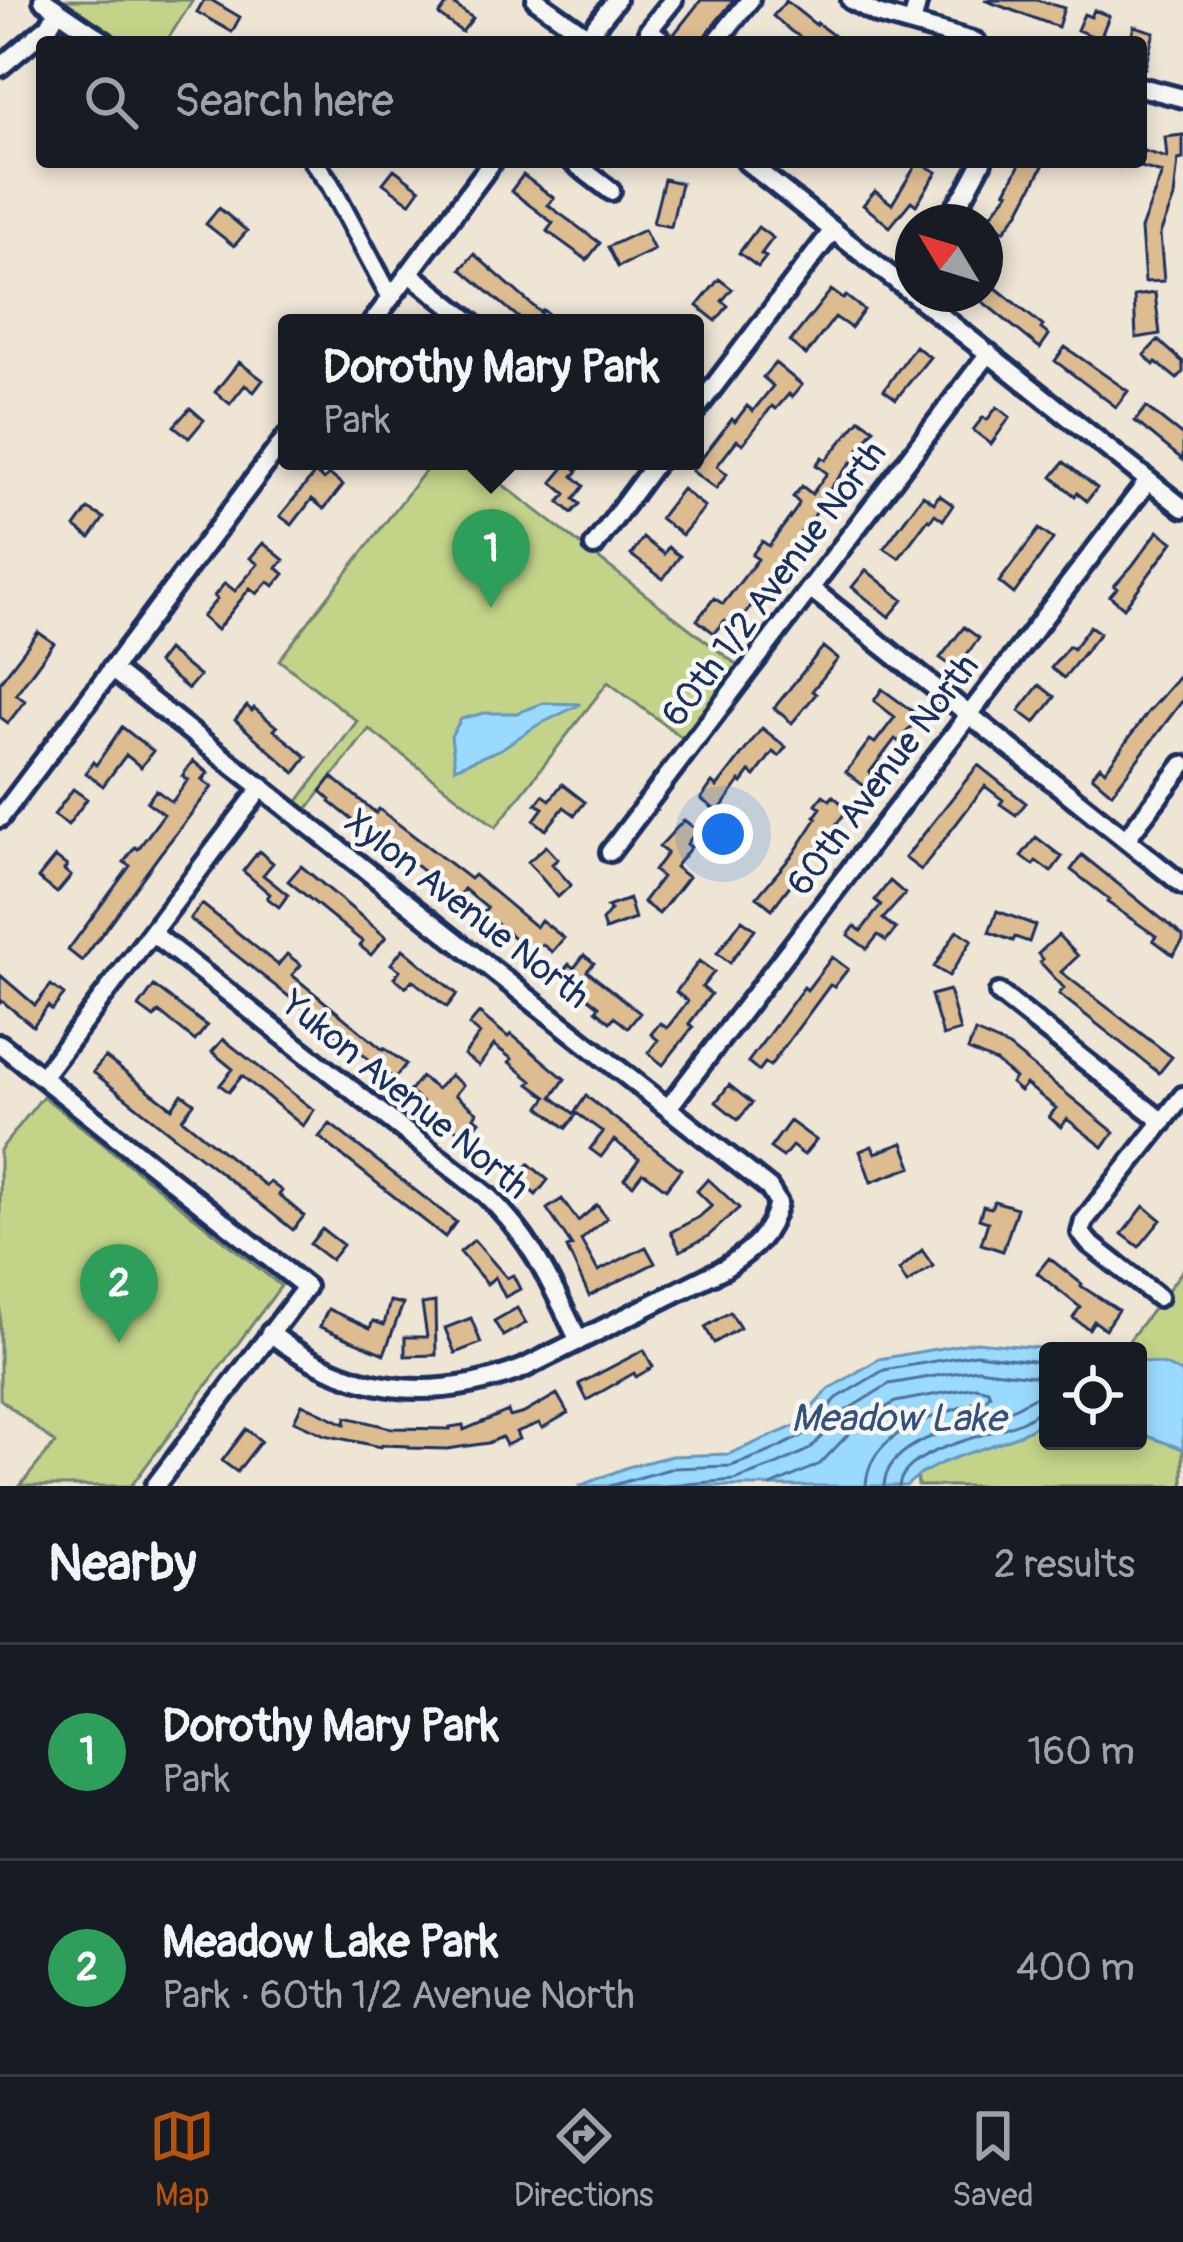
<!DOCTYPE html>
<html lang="en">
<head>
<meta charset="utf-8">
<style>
	body { margin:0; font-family:Pangolin,sans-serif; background:#242831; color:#f1f3f6 }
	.controls { position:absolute; right:36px; bottom:36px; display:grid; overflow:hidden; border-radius:12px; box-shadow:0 6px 18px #0003 }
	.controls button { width:108px; height:108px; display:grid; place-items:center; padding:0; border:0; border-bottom:3px solid #363941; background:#171b24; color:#f1f3f6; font:60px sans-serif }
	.compass { position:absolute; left:895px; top:204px; width:108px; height:108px; border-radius:50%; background:#171b24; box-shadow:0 6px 18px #0003; rotate:308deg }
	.you { position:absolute; left:723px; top:834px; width:42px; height:42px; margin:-30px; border:9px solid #fff; border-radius:50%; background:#1a73e8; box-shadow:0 0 0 18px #1a73e833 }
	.badge { display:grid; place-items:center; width:78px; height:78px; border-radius:50%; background:#b45309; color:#fff; font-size:39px; font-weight:700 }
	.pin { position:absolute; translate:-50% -99px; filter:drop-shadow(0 3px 6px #0008) }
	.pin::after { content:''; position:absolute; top:63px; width:42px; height:36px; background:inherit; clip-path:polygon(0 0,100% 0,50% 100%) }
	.popup { position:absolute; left:278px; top:314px; width:426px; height:156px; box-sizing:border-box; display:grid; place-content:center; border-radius:12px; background:#171b24; filter:drop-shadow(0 3px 9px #0005); font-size:39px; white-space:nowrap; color:#9ea1a6 }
	.popup b { font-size:45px; color:#f1f3f6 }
	.popup::after { content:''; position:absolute; left:50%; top:100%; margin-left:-24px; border:24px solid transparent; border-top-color:#171b24 }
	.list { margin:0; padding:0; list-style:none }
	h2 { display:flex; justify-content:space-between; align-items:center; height:156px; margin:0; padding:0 48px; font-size:51px }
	h2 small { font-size:39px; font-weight:400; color:#9ea1a6 }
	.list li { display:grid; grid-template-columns:78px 1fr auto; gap:36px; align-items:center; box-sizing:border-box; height:216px; padding:0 48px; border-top:3px solid #363941 }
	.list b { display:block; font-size:45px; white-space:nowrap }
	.list p { margin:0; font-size:39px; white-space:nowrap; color:#9ea1a6 }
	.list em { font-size:39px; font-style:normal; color:#9ea1a6 }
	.icon { flex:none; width:66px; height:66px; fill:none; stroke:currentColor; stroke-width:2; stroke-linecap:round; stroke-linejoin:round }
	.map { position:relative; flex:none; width:1183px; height:1486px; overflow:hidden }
	.search { position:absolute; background:#171b24; box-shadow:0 6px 18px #0003; left:36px; right:36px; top:36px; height:132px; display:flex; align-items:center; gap:30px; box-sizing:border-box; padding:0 42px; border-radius:12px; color:#9ea1a6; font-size:45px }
	.sheet { height:588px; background:#171b24 }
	nav { display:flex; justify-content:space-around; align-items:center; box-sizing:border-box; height:168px; border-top:3px solid #363941; background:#171b24; font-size:33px; color:#9ea1a6 }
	nav a { display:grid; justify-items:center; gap:6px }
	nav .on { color:#b45309 }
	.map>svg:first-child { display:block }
	.green { fill:#c3d489; stroke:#6f8274; stroke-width:3 }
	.water { fill:#9adafc; stroke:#6796bd; stroke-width:3 }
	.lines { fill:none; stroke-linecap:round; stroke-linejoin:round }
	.shore { stroke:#4e739d; stroke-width:3 }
	.building { fill:#ddbd90; stroke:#1b2f5e; stroke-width:3 }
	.minor-casing { stroke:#1b2f5e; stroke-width:26 }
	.minor { stroke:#f6f6f2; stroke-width:16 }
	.labels { text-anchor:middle; stroke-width:9; stroke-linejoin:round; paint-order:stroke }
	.street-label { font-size:36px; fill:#1b2f5e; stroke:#f6f6f2 }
	.water-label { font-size:39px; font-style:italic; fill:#34517e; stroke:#f6f6f2 }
</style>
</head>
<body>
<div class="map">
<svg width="1183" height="1486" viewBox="0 0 1183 1486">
	<rect width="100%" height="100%" fill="#eee5d5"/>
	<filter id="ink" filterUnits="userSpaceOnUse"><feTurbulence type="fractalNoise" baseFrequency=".00833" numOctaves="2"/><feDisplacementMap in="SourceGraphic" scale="24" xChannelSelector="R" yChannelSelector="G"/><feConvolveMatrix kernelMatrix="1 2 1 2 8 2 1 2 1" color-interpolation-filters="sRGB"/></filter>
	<g filter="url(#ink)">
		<!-- green -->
		<path class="green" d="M59,0H193L166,42H127L96,25Z
			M433,461H472L741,668L685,740L608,682L496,827L369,729L305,812L296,804L357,721L279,660Z
			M43,1096L281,1286L131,1486H20L55,1443L0,1399V1150Z
			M1183,1270V1486H918L917,1475L946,1444L1005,1402L1048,1419V1441H1138V1351H1121Z"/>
		<!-- water -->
		<path class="water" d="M544,703L581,704L536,726L501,749L455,768L451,736L461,719L484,713H517Z
			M976,1342L1040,1348L1048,1351V1417C1006,1451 946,1449 906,1486H579L628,1467L671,1456L729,1454L795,1426L829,1389L879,1359Z
			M1143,1361L1165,1365L1183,1374V1449L1147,1436L1138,1427V1367Z"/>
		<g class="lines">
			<!-- shore -->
			<path class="shore" d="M610,1486L673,1468L731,1466L769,1452L802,1436L837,1398L884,1370L976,1354L1048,1363
				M664,1486L734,1480L776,1465L810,1449L847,1410L889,1384L977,1369L1048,1378
				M771,1486L820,1464L858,1424L895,1402L976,1387L988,1390L990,1395L986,1399C942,1415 868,1428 866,1486
				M884,1486C887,1435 977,1426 1014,1408C1027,1402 1033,1395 1048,1394
				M899,1486C904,1448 992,1436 1023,1421C1033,1416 1036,1410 1048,1409"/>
		</g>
		<!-- building -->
		<path class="building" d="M204,0H211L240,17L232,32L197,12Z
			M701,0H734L706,34L703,42H684L674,34Z
			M984,0H1037L1064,8L1058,27Z
			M449,1L473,18L462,32L439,15Z
			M786,1L816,25L817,23L842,42H809L792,32L773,16Z
			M1094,10L1109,16L1100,39L1077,30L1084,14L1091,17Z
			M1134,26L1154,32L1145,68L1141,67V42H1130Z
			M1183,135V159L1178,160L1174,198L1160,234L1164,281L1145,282L1141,229L1162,173L1141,167V150L1167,158L1165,137Z
			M918,162L937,172L916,205L911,201L890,227L863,205L875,191L892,204Z
			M1021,162H1036L1043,166L1019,212L1004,231L988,219L1009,192L1006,191Z
			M394,169L420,189L410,203L383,183Z
			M523,175L554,198L548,205L600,243L587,260L547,231L553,223L511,191Z
			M664,179L681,183L671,227L653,223Z
			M219,208L247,231L234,246L206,224Z
			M758,227L773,238L761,254L766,257L758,267L739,253Z
			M644,230L654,250L618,267L608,247Z
			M474,254L541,313L543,310L559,323H525L461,269Z
			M719,279L732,289L722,301L728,306L716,321L697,306Z
			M985,279L1043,326L1041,329L1049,335L1040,348L973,294H985Z
			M831,290L843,299L846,296L864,310L851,328L835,317L806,355L790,342Z
			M1155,293L1160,334L1136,338L1134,296Z
			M1158,340L1183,362V372L1177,379L1156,362L1154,365L1144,355Z
			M915,346L930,357L896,399L884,390Z
			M1065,347L1128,391L1116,407L1055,361Z
			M239,362L263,380L254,392L245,385L230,404L215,392Z
			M775,363L802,385L792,397L789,394L776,409L772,406L743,444L737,440L717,466L727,474L716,489L692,471L732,419L735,422L747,406L753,411L773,386L763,377Z
			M997,407L1010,417L991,444L973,430L983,417L987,420Z
			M1146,407L1183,436V460L1135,421Z
			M190,408L204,420L189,438L174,426Z
			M860,419L874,429L859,449L865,454L856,466L851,462L830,489L833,491L799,535L802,537L734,629L724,621L714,633L697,620L714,598L723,604L758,559L752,555L762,541L769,546L797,508L799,503L793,497L802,486L812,494L827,473L816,465L822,457L826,460Z
			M1064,462L1097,488L1087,501L1077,493L1075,496L1052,477Z
			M568,463L578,471L573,476L584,486L574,499L580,504L572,513L559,502L566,494L552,482Z
			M315,473L324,480L329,474L343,485L324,509L312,499L292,525L280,516Z
			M682,489L705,507L682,535L660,518Z
			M923,495L934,503L939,495L953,505L943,520L935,514L930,521L928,519L899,558L884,548Z
			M88,509L104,518L90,538L75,527Z
			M1039,529L1053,539L1014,594L999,582Z
			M1158,531L1173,542L1124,608L1110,596L1117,588L1114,586L1132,566Z
			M643,538L664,554L668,547L680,556L663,579L631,555Z
			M263,543L284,560L277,568L284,574L274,586L268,581L257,594L250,588L217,630L202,617L217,599L214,596L225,583L235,591L258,564L250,558Z
			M866,570L903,600L889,617L852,587Z
			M1090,626L1100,633L1064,678L1051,668L1069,646L1073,649Z
			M964,627L979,638L956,669L940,658Z
			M38,632L54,643L16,694L25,701L8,723L0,717V682Z
			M823,647L838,659L812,691L816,694L792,723L774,708Z
			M167,650L199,676L188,689L157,663Z
			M1183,672V700L1112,793L1092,776L1100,766L1105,771L1148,712Z
			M1039,685L1055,697L1035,723L1019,711Z
			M882,689L919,716L899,742L895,739L870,772L873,774L864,786L846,772L870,740L875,743L895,717L874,701Z
			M247,706L252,711L254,708L277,727L274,730L307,757L295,773L235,720Z
			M122,727L153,751L141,767L126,755L103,786L86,773L93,762L96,765Z
			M762,728L786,747L779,756L773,752L755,776L750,772L742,783L740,781L718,812L701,799L712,783L717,787Z
			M193,761L208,773L202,780L212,787L160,854L82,961L68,950L130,866L124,862L135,847L138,849L164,814L147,802L156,790L172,802L188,780L182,776Z
			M978,765L1026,803L1016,815L1000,804L1003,800L985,786L921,870L905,858Z
			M332,777L376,813L379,809L470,879L474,875L536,927L541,920L564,938L552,952L542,944L531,958L518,949L522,944L496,923L492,927L480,917L487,908L464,889L457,898L357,819L355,822L330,802L331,800L321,791Z
			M562,784L585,802L575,815L564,807L546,830L534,820L543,808L536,804L543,795L550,800Z
			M73,789L87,799L68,825L54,815Z
			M823,795L830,800L833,796L848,809L772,909L757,897L794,853L817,818L815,816L821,808L816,804Z
			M684,820L697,830L687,844L691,847L675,867L688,877L659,914L643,902L662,877L654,871L667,853L659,847Z
			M1036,837L1062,857L1051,872L1036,861L1033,865L1021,856Z
			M546,846L558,859L552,864L571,885L558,897L528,862Z
			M259,851L273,863L263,875L288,895L279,907L267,898L270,894L243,871Z
			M1082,855L1183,936V941L1173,955L1153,940L1156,936L1107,902L1109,899L1071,870Z
			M55,857L67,866L64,870L71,876L57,893L38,878Z
			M301,866L386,937L371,955L360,946L363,942L288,881Z
			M890,881L905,894L883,919L896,929L886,941L878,935L867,949L848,935L855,926L861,931L881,905L875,900Z
			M629,899L635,919L605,930L602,921L611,910L607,907Z
			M202,904L278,965L287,954L301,965L292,975L383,1050L384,1048L406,1064L394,1079L190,919Z
			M997,911L1035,925L1029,942L1015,937L1013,941L989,932Z
			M742,920L755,929L730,963L717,953Z
			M957,930L972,940L949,976L934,967Z
			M1058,935L1078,956L1061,972L1172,1057L1159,1073L1059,994L1064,988L1040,962L1043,959L1038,954Z
			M403,949L457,994L447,1007L412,980L406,987L394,978L400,970L391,964Z
			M584,955L594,963L587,971L640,1013L628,1028L614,1017L610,1022L596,1010L599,1006L560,975L569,964L574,968Z
			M832,957L848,969L834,987L830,985L770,1066L765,1063L759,1071L748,1062L804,987L807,990Z
			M699,961L714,972L702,987L711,994L689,1024L693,1027L663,1065L648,1053L658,1040L651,1034L660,1023L667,1028L688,1001L676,992Z
			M0,975L35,1005L51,985L64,995L52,1010L48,1006L33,1026L2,1001L0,1003Z
			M154,986L207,1026L195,1041L159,1012L154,1018L139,1007Z
			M949,990L960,1031L943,1036L931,995Z
			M479,1013L508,1037L511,1034L565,1079L552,1097L576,1115L566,1128L540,1107L547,1097L529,1084L532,1081L509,1062L512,1059L494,1045L479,1066L464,1055L480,1034L469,1025Z
			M975,1032L1009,1047L1114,1132L1103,1147L1067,1119L1061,1127L1049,1117L1056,1108L1026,1084L1020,1091L1011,1083L1015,1078L996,1062L968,1050Z
			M223,1039L314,1110L303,1126L242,1076L229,1092L220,1085L233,1069L212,1052Z
			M105,1057L172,1108L182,1094L194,1103L182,1119L266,1186L270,1182L282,1191L279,1195L304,1216L293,1230L93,1072Z
			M450,1075L463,1085L455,1095L477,1112L474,1117L480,1121L467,1138L409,1092L421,1077L437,1089Z
			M729,1085L752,1103L738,1120L716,1102Z
			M586,1096L681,1169L666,1189L646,1174L642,1173L633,1185L624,1179L639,1159L614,1140L601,1157L590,1149L603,1132L575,1112Z
			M790,1121L816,1140L804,1155L792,1146L783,1157L770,1148Z
			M330,1124L456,1222L445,1237L319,1137Z
			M903,1143L912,1167L871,1182L860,1151L872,1146L875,1153Z
			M529,1164L548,1180L536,1195L516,1178Z
			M708,1179L739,1208L707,1237L680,1251L671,1232L699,1217L712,1206L697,1191Z
			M562,1199L578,1221L597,1205L607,1218L581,1240L598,1271L646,1247L655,1263L589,1296L567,1248L572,1246L547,1209Z
			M994,1201L1017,1208L1003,1251L981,1244L988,1222L979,1219L983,1206L991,1208Z
			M1144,1206L1161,1220L1139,1247L1122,1234Z
			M322,1229L343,1245L331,1260L310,1244Z
			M474,1240L507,1278L513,1275L520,1289L505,1297L495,1277L487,1284L460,1252Z
			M922,1250L933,1266L907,1283L899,1270Z
			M1049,1258L1082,1284L1081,1286L1118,1310L1105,1329L1094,1321L1089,1329L1073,1318L1080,1307L1037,1273Z
			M390,1301L403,1304L384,1354L320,1327L328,1309L370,1328L373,1321L384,1325Z
			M435,1302L436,1355L405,1356V1337H427L422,1304Z
			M517,1308L526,1323L503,1336L494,1321Z
			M730,1312L740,1328L714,1343L705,1327Z
			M471,1318L481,1343L455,1353L445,1328Z
			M644,1350L653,1367L636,1377L634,1373L587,1400L579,1384Z
			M557,1394L568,1413L542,1428L539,1423L516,1432L519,1439L506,1445L502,1437L488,1443L447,1449L408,1448V1446L382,1445L381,1447L325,1435L294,1421L302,1404L345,1424L346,1417L391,1428L450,1429V1427L463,1425L464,1430L508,1411L510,1417L524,1413Z
			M246,1429L261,1441L237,1472L222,1461Z"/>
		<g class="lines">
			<!-- minor casing -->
			<g class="minor-casing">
				<path id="minor" d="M43,0L105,42
					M536,0L595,42
					M851,0L877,14L976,42
					M912,24L918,0
					M583,42L616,0
					M664,42L649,30L673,0
					M716,42L750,0
					M0,67L49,26L58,10
					M1141,87L1183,98
					M314,162L330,184L391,298
					M573,162L611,191
					M747,162L1183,508
					M944,222L966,192L982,162
					M409,273L472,323
					M898,282L913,262
					M372,323L492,162
					M695,411L833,230
					M594,546L657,461
					M810,588L1183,885
					M111,669L769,1188L778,1203C769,1237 753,1249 725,1268L522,1369C430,1404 348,1394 270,1333
					M0,818L287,436
					M1126,839L1183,765
					M610,852L989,353
					M152,933L485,1194C534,1240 550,1282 579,1341
					M999,993L1163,1122
					M0,1044L306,1287L155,1486
					M42,1077L262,787
					M668,1108L1148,481
					M1158,1297L1089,1243L1081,1233L1084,1221L1183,1096"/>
			</g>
			<!-- minor -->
			<use href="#minor" class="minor"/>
		</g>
	</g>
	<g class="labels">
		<!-- street labels -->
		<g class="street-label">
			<text transform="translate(773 583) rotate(-53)" y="13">60th 1/2 Avenue North</text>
			<text transform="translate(882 774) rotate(-53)" y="13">60th Avenue North</text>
			<text transform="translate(468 908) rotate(38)" y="13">Xylon Avenue North</text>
			<text transform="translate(406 1094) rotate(39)" y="13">Yukon Avenue North</text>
		</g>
		<!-- water labels -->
		<g class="water-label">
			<text x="898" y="1431">Meadow Lake</text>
		</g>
	</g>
</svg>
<div class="controls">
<button><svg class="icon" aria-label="locate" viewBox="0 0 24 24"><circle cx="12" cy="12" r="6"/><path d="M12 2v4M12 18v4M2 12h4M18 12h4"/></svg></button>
</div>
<svg class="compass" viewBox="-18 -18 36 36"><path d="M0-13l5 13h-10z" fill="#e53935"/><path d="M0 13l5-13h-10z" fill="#9ea1a6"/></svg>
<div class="you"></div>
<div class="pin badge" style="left:491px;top:608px;background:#2e9e5b">1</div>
<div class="popup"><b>Dorothy Mary Park</b>Park</div>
<div class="pin badge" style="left:119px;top:1343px;background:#2e9e5b">2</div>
<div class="search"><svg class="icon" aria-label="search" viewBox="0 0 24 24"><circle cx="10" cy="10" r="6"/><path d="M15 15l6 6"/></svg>Search here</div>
</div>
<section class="sheet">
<h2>Nearby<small>2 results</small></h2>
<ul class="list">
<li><span class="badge" style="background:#2e9e5b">1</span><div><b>Dorothy Mary Park</b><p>Park</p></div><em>160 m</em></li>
<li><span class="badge" style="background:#2e9e5b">2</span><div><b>Meadow Lake Park</b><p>Park · 60th 1/2 Avenue North</p></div><em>400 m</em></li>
</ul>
</section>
<nav>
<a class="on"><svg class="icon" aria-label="map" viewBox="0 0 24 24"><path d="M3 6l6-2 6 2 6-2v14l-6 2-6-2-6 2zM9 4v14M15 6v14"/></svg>Map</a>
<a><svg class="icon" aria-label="directions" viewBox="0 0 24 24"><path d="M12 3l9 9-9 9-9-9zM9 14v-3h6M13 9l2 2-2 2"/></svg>Directions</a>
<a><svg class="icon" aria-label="saved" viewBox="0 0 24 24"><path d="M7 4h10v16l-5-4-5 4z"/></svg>Saved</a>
</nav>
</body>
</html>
